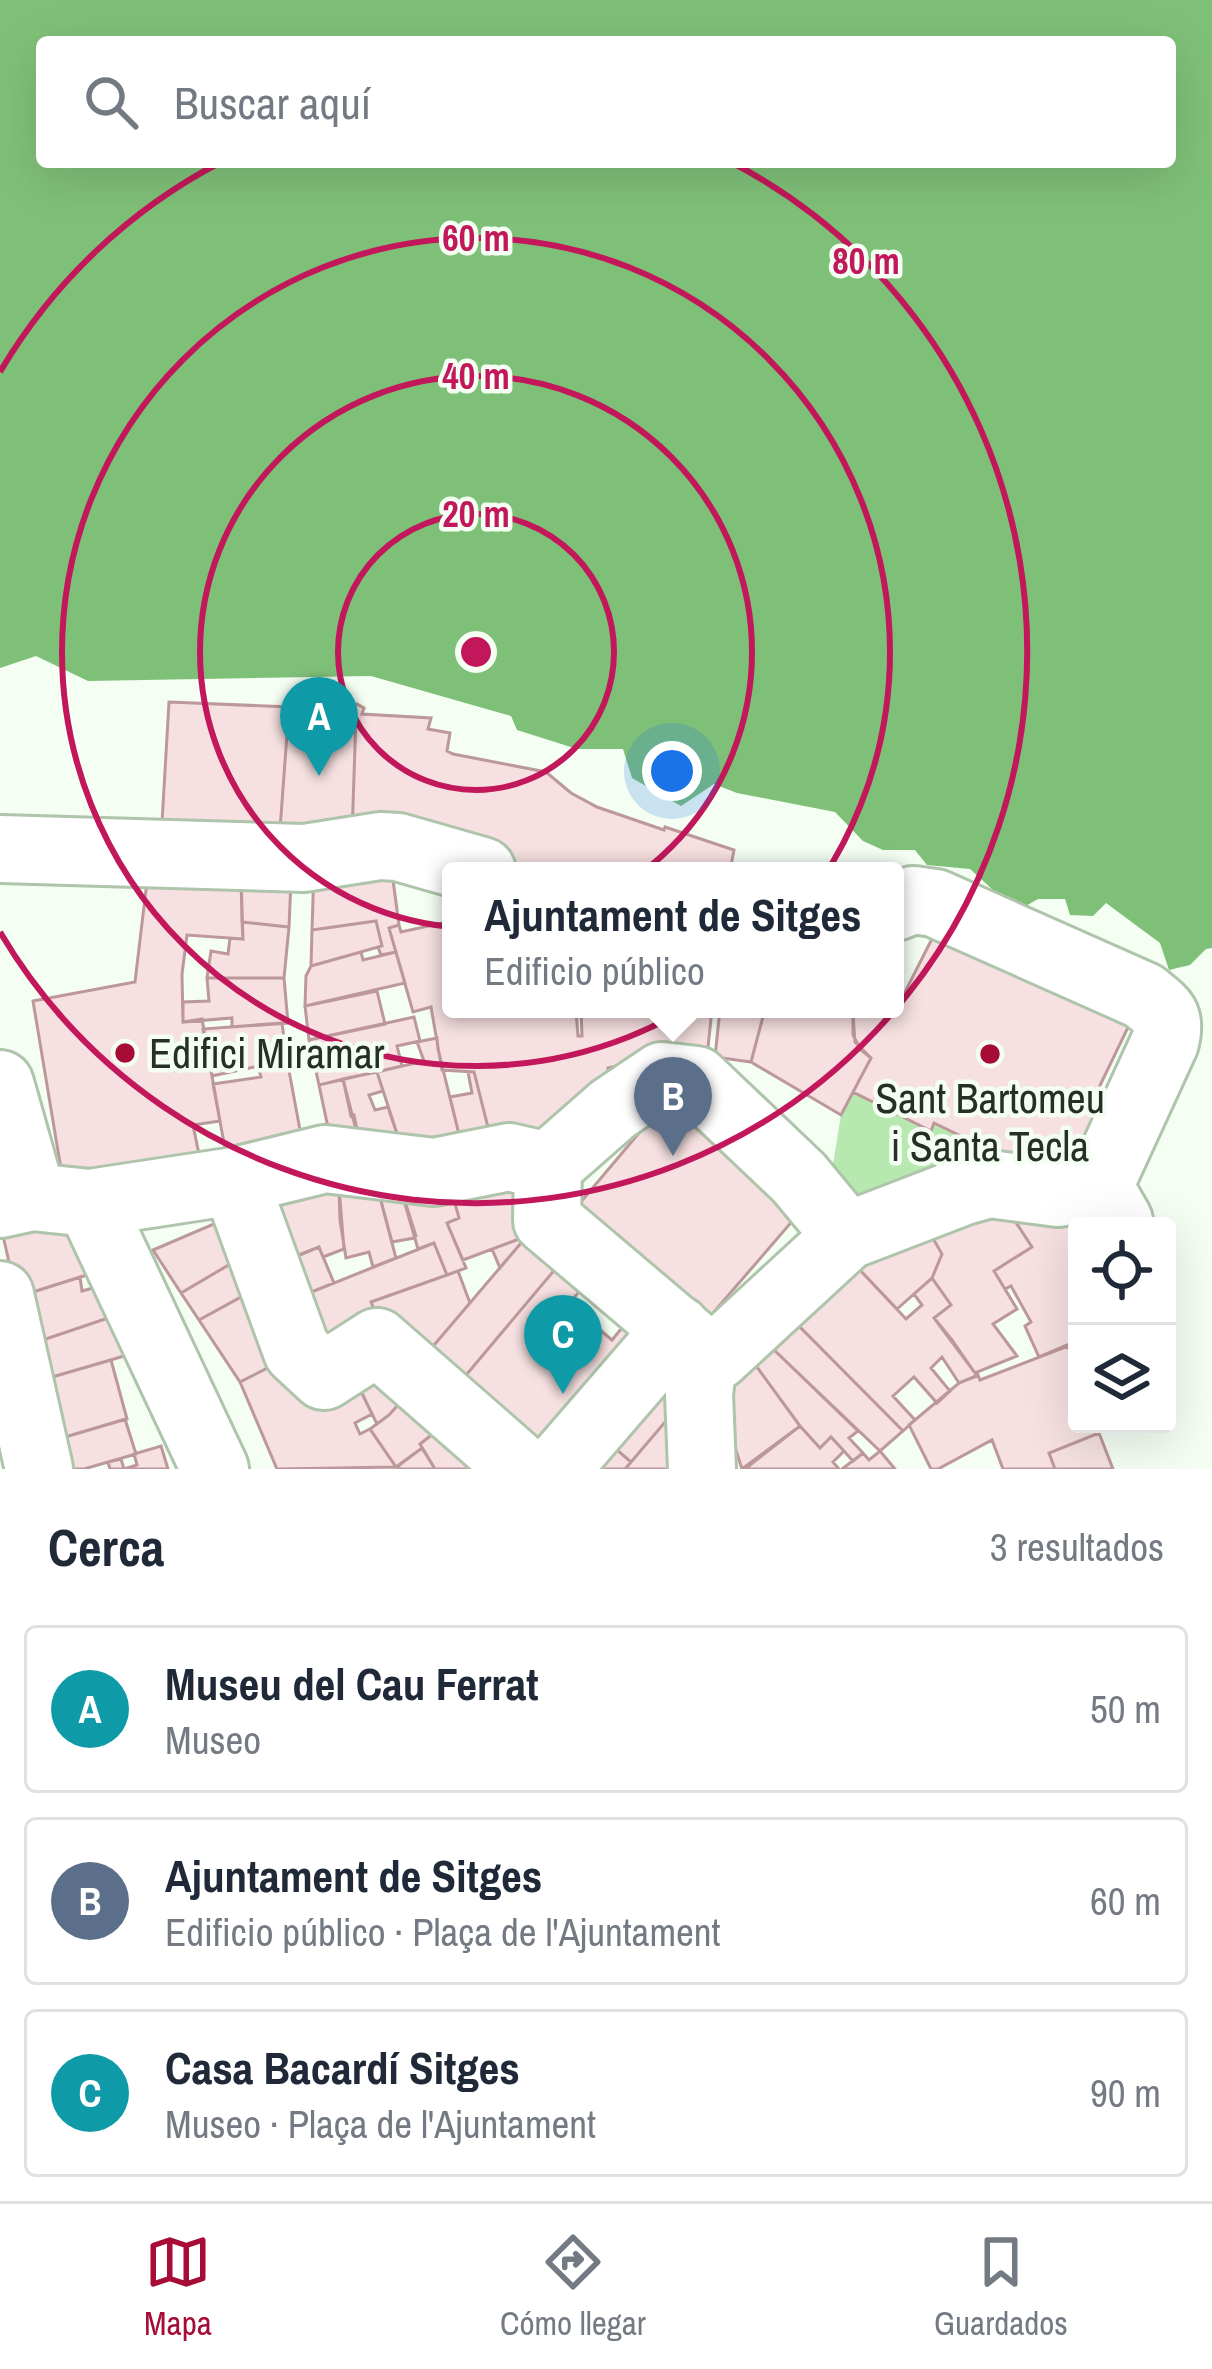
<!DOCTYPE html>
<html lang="es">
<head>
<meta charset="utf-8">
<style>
	body { margin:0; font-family:"Archivo Narrow",sans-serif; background:#f2f2f3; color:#1f2937 }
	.controls { position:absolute; right:36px; bottom:36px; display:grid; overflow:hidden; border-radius:12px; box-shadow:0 12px 48px #0002 }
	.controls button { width:108px; height:108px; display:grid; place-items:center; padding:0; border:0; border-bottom:3px solid #e0e1e3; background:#fff; color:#1f2937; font:60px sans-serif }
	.you { position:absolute; left:672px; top:771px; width:42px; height:42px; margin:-30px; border:9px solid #fff; border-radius:50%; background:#1a73e8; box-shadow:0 0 0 18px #1a73e833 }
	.badge { display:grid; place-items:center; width:78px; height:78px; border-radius:50%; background:#a60c35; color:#fff; font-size:39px; font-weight:700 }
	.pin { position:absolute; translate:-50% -99px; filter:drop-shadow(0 3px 6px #0008) }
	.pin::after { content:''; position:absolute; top:63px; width:42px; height:36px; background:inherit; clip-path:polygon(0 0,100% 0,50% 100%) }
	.popup { position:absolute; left:442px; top:862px; width:462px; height:156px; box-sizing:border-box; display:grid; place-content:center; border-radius:12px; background:#fff; filter:drop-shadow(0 3px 9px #0005); font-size:39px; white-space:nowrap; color:#747a83 }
	.popup b { font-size:45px; color:#1f2937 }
	.popup::after { content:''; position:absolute; left:50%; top:100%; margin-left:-24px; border:24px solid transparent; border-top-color:#fff }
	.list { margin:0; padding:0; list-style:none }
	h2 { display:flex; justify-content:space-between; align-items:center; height:156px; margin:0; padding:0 48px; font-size:51px }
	h2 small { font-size:39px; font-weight:400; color:#747a83 }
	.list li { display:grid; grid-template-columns:78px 1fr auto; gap:36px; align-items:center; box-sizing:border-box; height:168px; margin:0 24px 24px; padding:0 24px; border:3px solid #e0e1e3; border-radius:12px }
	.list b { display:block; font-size:45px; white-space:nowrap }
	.list p { margin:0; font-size:39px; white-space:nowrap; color:#747a83 }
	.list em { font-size:39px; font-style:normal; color:#747a83 }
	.icon { flex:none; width:66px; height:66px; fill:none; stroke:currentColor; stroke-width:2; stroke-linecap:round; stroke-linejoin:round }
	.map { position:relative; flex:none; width:1212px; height:1469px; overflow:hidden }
	.search { position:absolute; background:#fff; box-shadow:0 12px 48px #0002; left:36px; right:36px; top:36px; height:132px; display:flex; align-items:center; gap:30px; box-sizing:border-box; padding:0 42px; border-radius:12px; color:#747a83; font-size:45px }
	.sheet { height:732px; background:#fff }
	nav { display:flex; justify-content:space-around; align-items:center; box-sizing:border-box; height:168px; border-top:3px solid #e0e1e3; background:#fff; font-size:33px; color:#747a83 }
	nav a { display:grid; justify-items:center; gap:6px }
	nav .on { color:#a60c35 }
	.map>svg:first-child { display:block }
	.green { fill:#b6e8b0 }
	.water { fill:#7fc078; fill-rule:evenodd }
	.building { fill:#f6e0e1; stroke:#bc989a; stroke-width:3 }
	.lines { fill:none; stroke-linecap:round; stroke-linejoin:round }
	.minor-casing { stroke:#aec4ab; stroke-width:72 }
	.minor { stroke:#fff; stroke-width:66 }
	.ring { fill:none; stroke:#c2185b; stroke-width:6 }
	.poi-dot { fill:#a60c35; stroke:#f4fef3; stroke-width:4.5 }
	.labels { text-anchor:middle; stroke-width:9; stroke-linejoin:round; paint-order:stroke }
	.poi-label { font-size:42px; fill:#262f25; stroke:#f4fef3; text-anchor:start }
	.centre { fill:#c2185b; stroke:#f4fef3; stroke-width:6 }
	.ring-label { font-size:36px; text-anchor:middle; font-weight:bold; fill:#c2185b; stroke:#f4fef3; stroke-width:9; stroke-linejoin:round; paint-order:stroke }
</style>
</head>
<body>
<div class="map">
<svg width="1212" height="1469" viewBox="0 0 1212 1469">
	<rect width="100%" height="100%" fill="#f4fef3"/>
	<!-- green -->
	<path class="green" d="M853,1092L930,1131L934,1123L988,1149L890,1207H867L832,1170L841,1115Z"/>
	<!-- water -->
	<path class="water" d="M0,0H1212V948L1206,949L1190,965L1169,970L1160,943L1106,903L1093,916L1070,915L1065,899H1038L1017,911L988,899L992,889L970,869L927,865L915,850H883L863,841L835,812L737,793L714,784L681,806L632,778L623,749H577L517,730L511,716L371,676L88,681L36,656L0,668ZM42,42H1170V162H42Z"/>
	<!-- building -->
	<path class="building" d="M169,702L289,707L279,843L161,840Z
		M357,704L364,708L362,714L431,718L428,729L450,733L447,751L453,754L546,772L571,793L597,807L664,830L665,827L734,850L730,871H519L352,836L356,716L351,709Z
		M289,707L351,710L356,716L352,836L279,843Z
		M391,865L399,925L389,928L396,952L381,955L378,947L382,946L376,921L312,930L314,867Z
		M148,873L241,877L243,939L187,935L182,974L183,1022L202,1019L220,1121L193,1125L201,1164L64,1187L33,1001L135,982Z
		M241,877L291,880L289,927L242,922Z
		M376,921L382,946L311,966L312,930Z
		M451,921V1009H546L547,1014L576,1011L578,1036H582L581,1009H712L707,1057L669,1054L608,1068V1074L553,1128L494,1151L474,1072L442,1070L431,1007L413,1012L389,928L399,925L401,932Z
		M242,922L289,927L284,978H207L211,951L228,954L230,938L243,939Z
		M939,925L1133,1017L1091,1104L1114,1115L1096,1152L1074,1141L1054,1181L934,1123L931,1131L853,1092L871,1058L855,1042L853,1015L857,1009H895V992L903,996Z
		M361,952L363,960L396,952L405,983L305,1006L306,976L311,966Z
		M207,978H284L288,1023L232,1027V1018L183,1022V1002L209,1001Z
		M377,991L385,1024L309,1040L305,1006Z
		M720,1009H765L751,1062L715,1057Z
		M765,1009H857L853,1015V1035L861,1050L871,1058L841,1115L751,1062Z
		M414,1017L420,1041L397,1046L402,1066L319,1085L309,1040Z
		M282,1023L287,1060L212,1076L203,1029Z
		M437,1038L438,1049L464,1155H404L377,1072L424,1061L417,1042Z
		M287,1060L303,1146L227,1159L213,1084L261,1077L258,1066Z
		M377,1072L383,1091L369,1095L375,1110L388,1107L404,1155L362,1153L343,1079Z
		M468,1072H474L494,1151L464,1155L450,1097L472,1093Z
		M343,1079L351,1116L354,1115L362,1153L333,1151L319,1085Z
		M666,1101L795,1218L707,1320L574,1210Z
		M507,1169L527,1236L463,1260L447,1223L459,1218L450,1185Z
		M373,1171L396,1258L373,1267L369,1252L346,1258L340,1220L339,1187Z
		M373,1171L396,1173L416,1236L414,1238L392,1242Z
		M396,1173L450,1185L459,1218L447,1223L466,1268L447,1275L434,1243L418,1249Z
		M339,1187L344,1249L323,1257L319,1247L295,1257L274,1206Z
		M1060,1204L1097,1226H1077V1341L1039,1357L1025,1326L1031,1322L1011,1286L1005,1289L994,1271L1032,1247L1017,1224Z
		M1001,1208L1011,1215L1032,1247L994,1271L1017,1309L993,1324L1017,1356L975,1373L934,1318L951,1305L932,1278L942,1254L927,1228Z
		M237,1214L249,1253L181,1293L153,1250Z
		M67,1225L90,1274L17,1297L1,1227Z
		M927,1228L942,1254L932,1278L897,1309L858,1268Z
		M527,1236L500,1268L492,1249Z
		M527,1236L557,1267L451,1393L417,1365Z
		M434,1243L447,1275L371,1302L379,1322L312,1356L284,1303Z
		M319,1247L334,1283L284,1303L270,1266Z
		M249,1253L261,1286L199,1320L181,1293Z
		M557,1267L582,1288L569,1304L612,1340L625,1324L648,1343L542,1469L451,1393Z
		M858,1268L906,1319L922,1305L914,1294L932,1278L951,1305L934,1318L952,1340L977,1376L959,1383L942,1357L931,1368L950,1391L937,1403L914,1377L893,1396L915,1420L903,1431L797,1324Z
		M458,1271L470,1303L417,1365L379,1322L371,1302Z
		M80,1277L82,1291L96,1287L114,1316L28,1345L17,1297Z
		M261,1286L289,1357L240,1382L199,1320Z
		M114,1316L131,1354L35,1382L28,1345Z
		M797,1324L903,1431L880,1451L771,1347Z
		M1068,1346L1077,1371V1424H1096L1099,1433L1049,1453L1055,1469H1003L992,1440L938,1469H931L909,1425L959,1383L978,1375L980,1380Z
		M771,1347L858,1431L849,1438L863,1453L853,1461L831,1437L820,1448L800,1426L754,1363Z
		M289,1357L355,1379L372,1414L355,1423L360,1434L370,1429L396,1467L277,1469L240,1382Z
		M111,1360L127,1419L48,1442L35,1382Z
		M754,1363L800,1426L742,1469L715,1386Z
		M657,1375L684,1400L631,1462L603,1438Z
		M355,1379L415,1386L389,1415L377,1424Z
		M415,1386L452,1419L420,1444L422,1448L396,1467L370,1429L389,1415Z
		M684,1400L689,1469H625L631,1462Z
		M125,1419L136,1454L84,1469H53L48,1442Z
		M452,1419L487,1456L467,1469H435L420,1444Z
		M800,1426L820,1448L831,1437L844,1451L833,1462L839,1469H745Z
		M1099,1433L1113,1469H1055L1049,1453Z
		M603,1438L631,1462L625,1469H577Z
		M161,1446L168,1469H110L108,1462L121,1459L124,1469L137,1465L134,1454Z
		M422,1448L435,1469H400L398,1466Z
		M880,1451L895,1469H842L863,1453L869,1460Z"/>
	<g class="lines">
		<!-- minor casing -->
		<g class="minor-casing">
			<path id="minor" d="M0,849L304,858L380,846L398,847L482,871
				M895,907L913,900L935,903L1144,996C1163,1012 1172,1015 1165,1042L1099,1186L1119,1221
				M0,1084L32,1197
				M235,1181L297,1351L324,1376L377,1342L522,1469
				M90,1203L215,1469
				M0,1204L32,1197L90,1203L235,1181L325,1159L434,1172L509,1157L548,1166
				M847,1236L799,1178L696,1080L662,1076L613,1109L548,1166L547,1220L704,1353L717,1356L847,1236L964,1191L989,1184L1058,1193L1099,1186
				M0,1295L39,1469
				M556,1469L677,1329
				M702,1469L699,1394L704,1353"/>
		</g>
		<!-- minor -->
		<use href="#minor" class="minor"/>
	</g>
	<!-- distance rings -->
	<g class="ring">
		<circle cx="476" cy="652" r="138"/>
		<circle cx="476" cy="652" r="276"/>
		<circle cx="476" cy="652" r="414"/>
		<path d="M0 372A552 552 0 0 1 221 162M731 162A552 552 0 1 1 0 932"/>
	</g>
	<!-- markers -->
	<g class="poi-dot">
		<circle cx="125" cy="1053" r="12"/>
		<circle cx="990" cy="1054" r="12"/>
	</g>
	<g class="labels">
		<!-- poi labels -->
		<g class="poi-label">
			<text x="149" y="1068">Edifici Miramar</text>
			<text x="990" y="1113" text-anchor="middle">Sant Bartomeu<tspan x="990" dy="48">i Santa Tecla</tspan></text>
		</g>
	</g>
	<circle cx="476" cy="652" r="18" class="centre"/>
	<g class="ring-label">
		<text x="476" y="251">60 m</text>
		<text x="866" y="274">80 m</text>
		<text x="476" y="389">40 m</text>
		<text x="476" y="527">20 m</text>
	</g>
</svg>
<div class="controls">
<button><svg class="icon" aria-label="locate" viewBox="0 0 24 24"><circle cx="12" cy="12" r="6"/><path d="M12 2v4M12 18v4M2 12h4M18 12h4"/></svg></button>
<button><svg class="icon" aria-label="layers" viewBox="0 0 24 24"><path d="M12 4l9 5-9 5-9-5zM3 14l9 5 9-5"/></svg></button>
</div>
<div class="you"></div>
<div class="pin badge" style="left:319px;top:776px;background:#0f9aa8">A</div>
<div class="pin badge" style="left:673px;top:1156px;background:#5c6f8a">B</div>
<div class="popup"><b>Ajuntament de Sitges</b>Edificio público</div>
<div class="pin badge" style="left:563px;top:1394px;background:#0f9aa8">C</div>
<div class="search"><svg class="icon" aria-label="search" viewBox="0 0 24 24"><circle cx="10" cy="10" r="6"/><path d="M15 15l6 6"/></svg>Buscar aquí</div>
</div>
<section class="sheet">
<h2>Cerca<small>3 resultados</small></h2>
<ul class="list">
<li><span class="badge" style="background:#0f9aa8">A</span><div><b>Museu del Cau Ferrat</b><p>Museo</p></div><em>50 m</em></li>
<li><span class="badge" style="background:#5c6f8a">B</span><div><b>Ajuntament de Sitges</b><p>Edificio público · Plaça de l'Ajuntament</p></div><em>60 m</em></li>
<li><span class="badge" style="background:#0f9aa8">C</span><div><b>Casa Bacardí Sitges</b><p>Museo · Plaça de l'Ajuntament</p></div><em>90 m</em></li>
</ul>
</section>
<nav>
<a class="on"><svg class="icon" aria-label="map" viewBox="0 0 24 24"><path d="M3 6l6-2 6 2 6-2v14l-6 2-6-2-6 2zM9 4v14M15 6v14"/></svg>Mapa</a>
<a><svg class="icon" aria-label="directions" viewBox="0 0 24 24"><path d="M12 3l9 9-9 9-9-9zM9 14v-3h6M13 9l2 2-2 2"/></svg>Cómo llegar</a>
<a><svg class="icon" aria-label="saved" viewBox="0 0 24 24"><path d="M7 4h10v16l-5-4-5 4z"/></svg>Guardados</a>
</nav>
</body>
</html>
